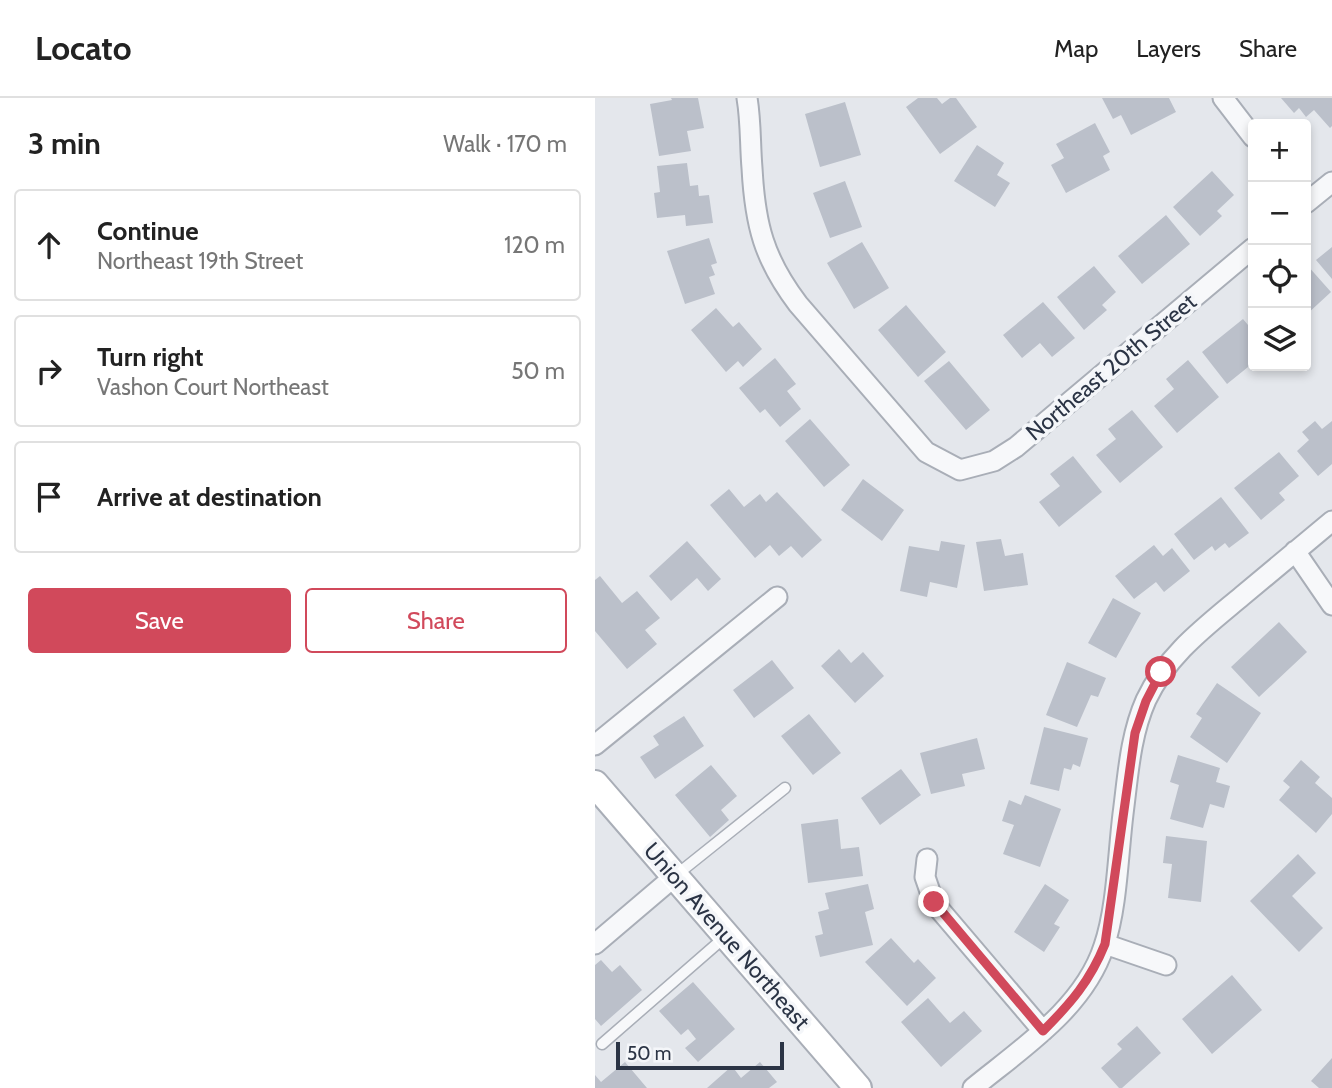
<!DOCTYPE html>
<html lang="en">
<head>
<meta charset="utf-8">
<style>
	body { margin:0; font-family:Cabin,sans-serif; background:#f2f2f2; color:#222 }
	.controls { position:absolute; right:21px; top:21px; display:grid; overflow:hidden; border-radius:7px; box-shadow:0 4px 10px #0003 }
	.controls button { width:63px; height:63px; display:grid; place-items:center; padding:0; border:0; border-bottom:2px solid #e0e0e0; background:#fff; color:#222; font:35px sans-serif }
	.scale { position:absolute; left:21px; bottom:18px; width:168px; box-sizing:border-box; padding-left:7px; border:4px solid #2b3445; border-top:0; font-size:19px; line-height:24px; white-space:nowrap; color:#2b3445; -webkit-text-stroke:5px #f4f6f9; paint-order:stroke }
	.stop { position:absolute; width:21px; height:21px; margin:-16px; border:5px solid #d1495b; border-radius:50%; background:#fff }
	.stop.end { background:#d1495b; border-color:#fff; box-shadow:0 2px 7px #0008 }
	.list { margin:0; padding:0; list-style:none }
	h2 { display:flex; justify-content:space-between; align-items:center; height:91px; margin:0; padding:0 28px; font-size:30px }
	h2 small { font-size:23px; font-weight:400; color:#767676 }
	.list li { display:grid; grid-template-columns:46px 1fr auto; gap:21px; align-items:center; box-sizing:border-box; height:112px; margin:0 14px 14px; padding:0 14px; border:2px solid #e0e0e0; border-radius:7px }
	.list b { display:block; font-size:26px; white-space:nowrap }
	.list p { margin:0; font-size:23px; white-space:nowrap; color:#767676 }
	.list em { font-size:23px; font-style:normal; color:#767676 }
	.actions { display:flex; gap:14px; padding:21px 28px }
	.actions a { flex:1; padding:16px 0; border:2px solid #d1495b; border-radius:7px; text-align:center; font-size:24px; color:#d1495b }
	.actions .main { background:#d1495b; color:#fff }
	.icon { flex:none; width:38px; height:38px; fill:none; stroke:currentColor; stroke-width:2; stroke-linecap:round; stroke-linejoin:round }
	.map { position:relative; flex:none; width:737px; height:990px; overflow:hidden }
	header { display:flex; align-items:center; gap:42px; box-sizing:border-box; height:98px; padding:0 35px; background:#fff; border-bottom:2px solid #e0e0e0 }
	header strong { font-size:33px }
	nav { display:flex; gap:38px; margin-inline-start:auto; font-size:24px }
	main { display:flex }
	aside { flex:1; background:#fff }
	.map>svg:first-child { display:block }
	.building { fill:#bbc0ca }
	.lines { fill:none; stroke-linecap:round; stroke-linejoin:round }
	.lane-casing { stroke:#a9aeb7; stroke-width:13 }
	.street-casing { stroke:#a9aeb7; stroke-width:23 }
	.secondary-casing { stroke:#a9aeb7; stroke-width:30 }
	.lane { stroke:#f7f8fa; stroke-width:10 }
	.street { stroke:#f7f8fa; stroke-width:19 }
	.secondary { stroke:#fff; stroke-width:26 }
	.route { stroke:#d1495b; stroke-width:9 }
	.labels { text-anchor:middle; stroke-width:7; stroke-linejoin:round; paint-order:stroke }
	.street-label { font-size:23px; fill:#2b3445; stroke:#f4f6f9 }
</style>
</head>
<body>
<header>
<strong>Locato</strong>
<nav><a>Map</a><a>Layers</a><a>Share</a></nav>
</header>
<main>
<aside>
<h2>3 min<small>Walk · 170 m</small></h2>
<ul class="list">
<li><svg class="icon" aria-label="ahead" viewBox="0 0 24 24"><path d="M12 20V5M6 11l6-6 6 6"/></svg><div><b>Continue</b><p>Northeast 19th Street</p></div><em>120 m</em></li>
<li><svg class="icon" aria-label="right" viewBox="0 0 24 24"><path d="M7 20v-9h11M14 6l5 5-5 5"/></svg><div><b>Turn right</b><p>Vashon Court Northeast</p></div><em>50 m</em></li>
<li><svg class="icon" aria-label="arrive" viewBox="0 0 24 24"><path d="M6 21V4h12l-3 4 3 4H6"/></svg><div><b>Arrive at destination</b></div></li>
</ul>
<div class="actions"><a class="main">Save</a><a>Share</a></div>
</aside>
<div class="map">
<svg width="737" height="990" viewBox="0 0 737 990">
	<rect width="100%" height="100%" fill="#e4e7ec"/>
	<!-- building -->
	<path class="building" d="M76,0H103L109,30L92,33L96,53L64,58L55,6L77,2Z
		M323,0H342L347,6L355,0H361L382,29L345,56L311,9Z
		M507,0H574L581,14L536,37L526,17L518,21Z
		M686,0H737V28L735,30L719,12L711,19L704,10L699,15Z
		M250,4L266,57L225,69L210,16Z
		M500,25L515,54L508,58L515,72L471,95L456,67L469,60L461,46Z
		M382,47L409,65L402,77L415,85L400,109L359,83Z
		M92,65L95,88L103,87L104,98L114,97L118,125L91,128L90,117L62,120L59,95L65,94L62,68Z
		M617,73L639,97L622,113L627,118L605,138L578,109Z
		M250,83L267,129L235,140L218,95Z
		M571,117L595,146L547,186L523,158Z
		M114,140L122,165L116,167L120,177L114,179L120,196L90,206L72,153Z
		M267,144L294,190L259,211L232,165Z
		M737,149V181L721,162Z
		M712,167L736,194L711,217V168Z
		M499,168L521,194L507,207L512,212L489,232L462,199Z
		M448,204L480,240L457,259L445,245L427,260L408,237Z
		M311,207L351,254L323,279L283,232Z
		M121,210L138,229L144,224L167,251L148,269L143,263L131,274L96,232Z
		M648,221L658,233V265L632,286L607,254Z
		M180,260L201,286L192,293L206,311L185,329L170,311L165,315L144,290Z
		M593,262L624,299L582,335L559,308L579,291L571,281Z
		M354,263L395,312L371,332L329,283Z
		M537,312L568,349L525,385L501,357L521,341L513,331Z
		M215,321L255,367L229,389L190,343Z
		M720,323L727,331L737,323V366L723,378L702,353L714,342L707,334Z
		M684,354L704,378L684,395L690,402L666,422L639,390Z
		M478,358L507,394L464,429L444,404L465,388L455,376Z
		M268,381L309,412L287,443L246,412Z
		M134,391L149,409L165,396L171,404L182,394L227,442L207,460L196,448L184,458L175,447L160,460L115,407Z
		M626,399L654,435L634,450L630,445L620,453L617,448L599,462L579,436Z
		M406,441L410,458L428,455L433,487L389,493L381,444Z
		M92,443L126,481L113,493L102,480L76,503L54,478Z
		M346,443L370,447L362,490L335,484L332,499L305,493L314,448L344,453Z
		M559,447L568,458L577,450L595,473L569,494L561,484L539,501L520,478Z
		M5,478L27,505L42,493L65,520L50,532L62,546L32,571L0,533V482Z
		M518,500L546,515L521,560L493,545Z
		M684,524L712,554L664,599L636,569Z
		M244,551L256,565L268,554L289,578L260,605L226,568Z
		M177,562L199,590L159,620L138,592Z
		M472,564L511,580L503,599L496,597L482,629L451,617Z
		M622,585L666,615L632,665L595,639L607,620L601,616Z
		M214,616L246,655L218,677L186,638Z
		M89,618L109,648L60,681L45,659L64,647L58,638Z
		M449,629L493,640L485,669L478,666L476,672L469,670L464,693L435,686Z
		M382,640L390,671L367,676L370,688L336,696L325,655Z
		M583,657L625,670L621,684L635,688L629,710L615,706L608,730L575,721L584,687L575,684Z
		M706,662L725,679L720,685L737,700V716L721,735L684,702L695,689L688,683Z
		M116,667L142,698L126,712L134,722L115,739L80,697Z
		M306,671L326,697L285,727L266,700Z
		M430,697L466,711L445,769L408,756L419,727L407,723L414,702L426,707Z
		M243,721L246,751L264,749L268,778L213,785L206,726Z
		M571,738L612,743L606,804L573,800L577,766L568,765Z
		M703,756L721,775L697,798L728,830L704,854L655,803Z
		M273,786L279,811L270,814L278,847L225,859L220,838L228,836L223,814L234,811L230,795Z
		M450,786L474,802L459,826L465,829L449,854L419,834Z
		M296,840L319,865L323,861L341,880L312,908L270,864Z
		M6,862L17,874L25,867L47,892L6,928L0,921V867Z
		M637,877L667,912L617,956L587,921Z
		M98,884L140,931L103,964L90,950L101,941L93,931L86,937L64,913Z
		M333,900L355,925L369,913L387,933L346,969L306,924Z
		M542,928L566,955L527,990H524L506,970L527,951L522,946Z
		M737,960V990H724L716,983Z
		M30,964L52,990H0V977L6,984Z
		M165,964L182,984L174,990H112L137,968L146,980Z"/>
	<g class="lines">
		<!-- lane casing -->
		<g class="lane-casing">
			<path id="lane" d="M80,778L190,690
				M7,946L131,838"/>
		</g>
		<!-- street casing -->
		<g class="street-casing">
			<path id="street" d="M152,0C156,23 155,47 157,70C160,127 169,161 203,206L331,354L365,372L399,363L421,349L658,150
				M628,0L658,39
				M711,105L737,84
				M700,453L737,507
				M0,647L182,499
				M332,761L330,779L339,805L448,933
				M0,846L80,778
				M510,846L571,867
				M378,990C427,950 489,910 509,848C522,810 523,757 528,716C533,678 535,638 551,602C572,557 610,529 647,498C677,473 707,448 737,423"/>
		</g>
		<!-- secondary casing -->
		<g class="secondary-casing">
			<path id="secondary" d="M0,686L263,990"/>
		</g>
		<!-- lane -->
		<use href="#lane" class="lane"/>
		<!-- street -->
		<use href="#street" class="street"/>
		<!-- secondary -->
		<use href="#secondary" class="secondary"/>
	</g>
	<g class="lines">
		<!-- route -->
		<path class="route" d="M339,804L448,933C476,905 495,883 510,846L540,635L551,603L566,574"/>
	</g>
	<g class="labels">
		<!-- street labels -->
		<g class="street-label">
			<text transform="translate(516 269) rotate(-40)" y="8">Northeast 20th Street</text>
			<text transform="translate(132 838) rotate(49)" y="8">Union Avenue Northeast</text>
		</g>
	</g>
</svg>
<div class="controls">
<button>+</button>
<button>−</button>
<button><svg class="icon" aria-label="locate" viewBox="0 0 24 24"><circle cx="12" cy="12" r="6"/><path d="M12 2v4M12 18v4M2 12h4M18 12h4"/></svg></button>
<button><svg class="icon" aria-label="layers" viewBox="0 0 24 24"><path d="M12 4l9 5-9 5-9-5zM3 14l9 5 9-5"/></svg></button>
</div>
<div class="scale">50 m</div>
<div class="stop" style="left:566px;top:574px"></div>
<div class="stop end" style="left:339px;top:804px"></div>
</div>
</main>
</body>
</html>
